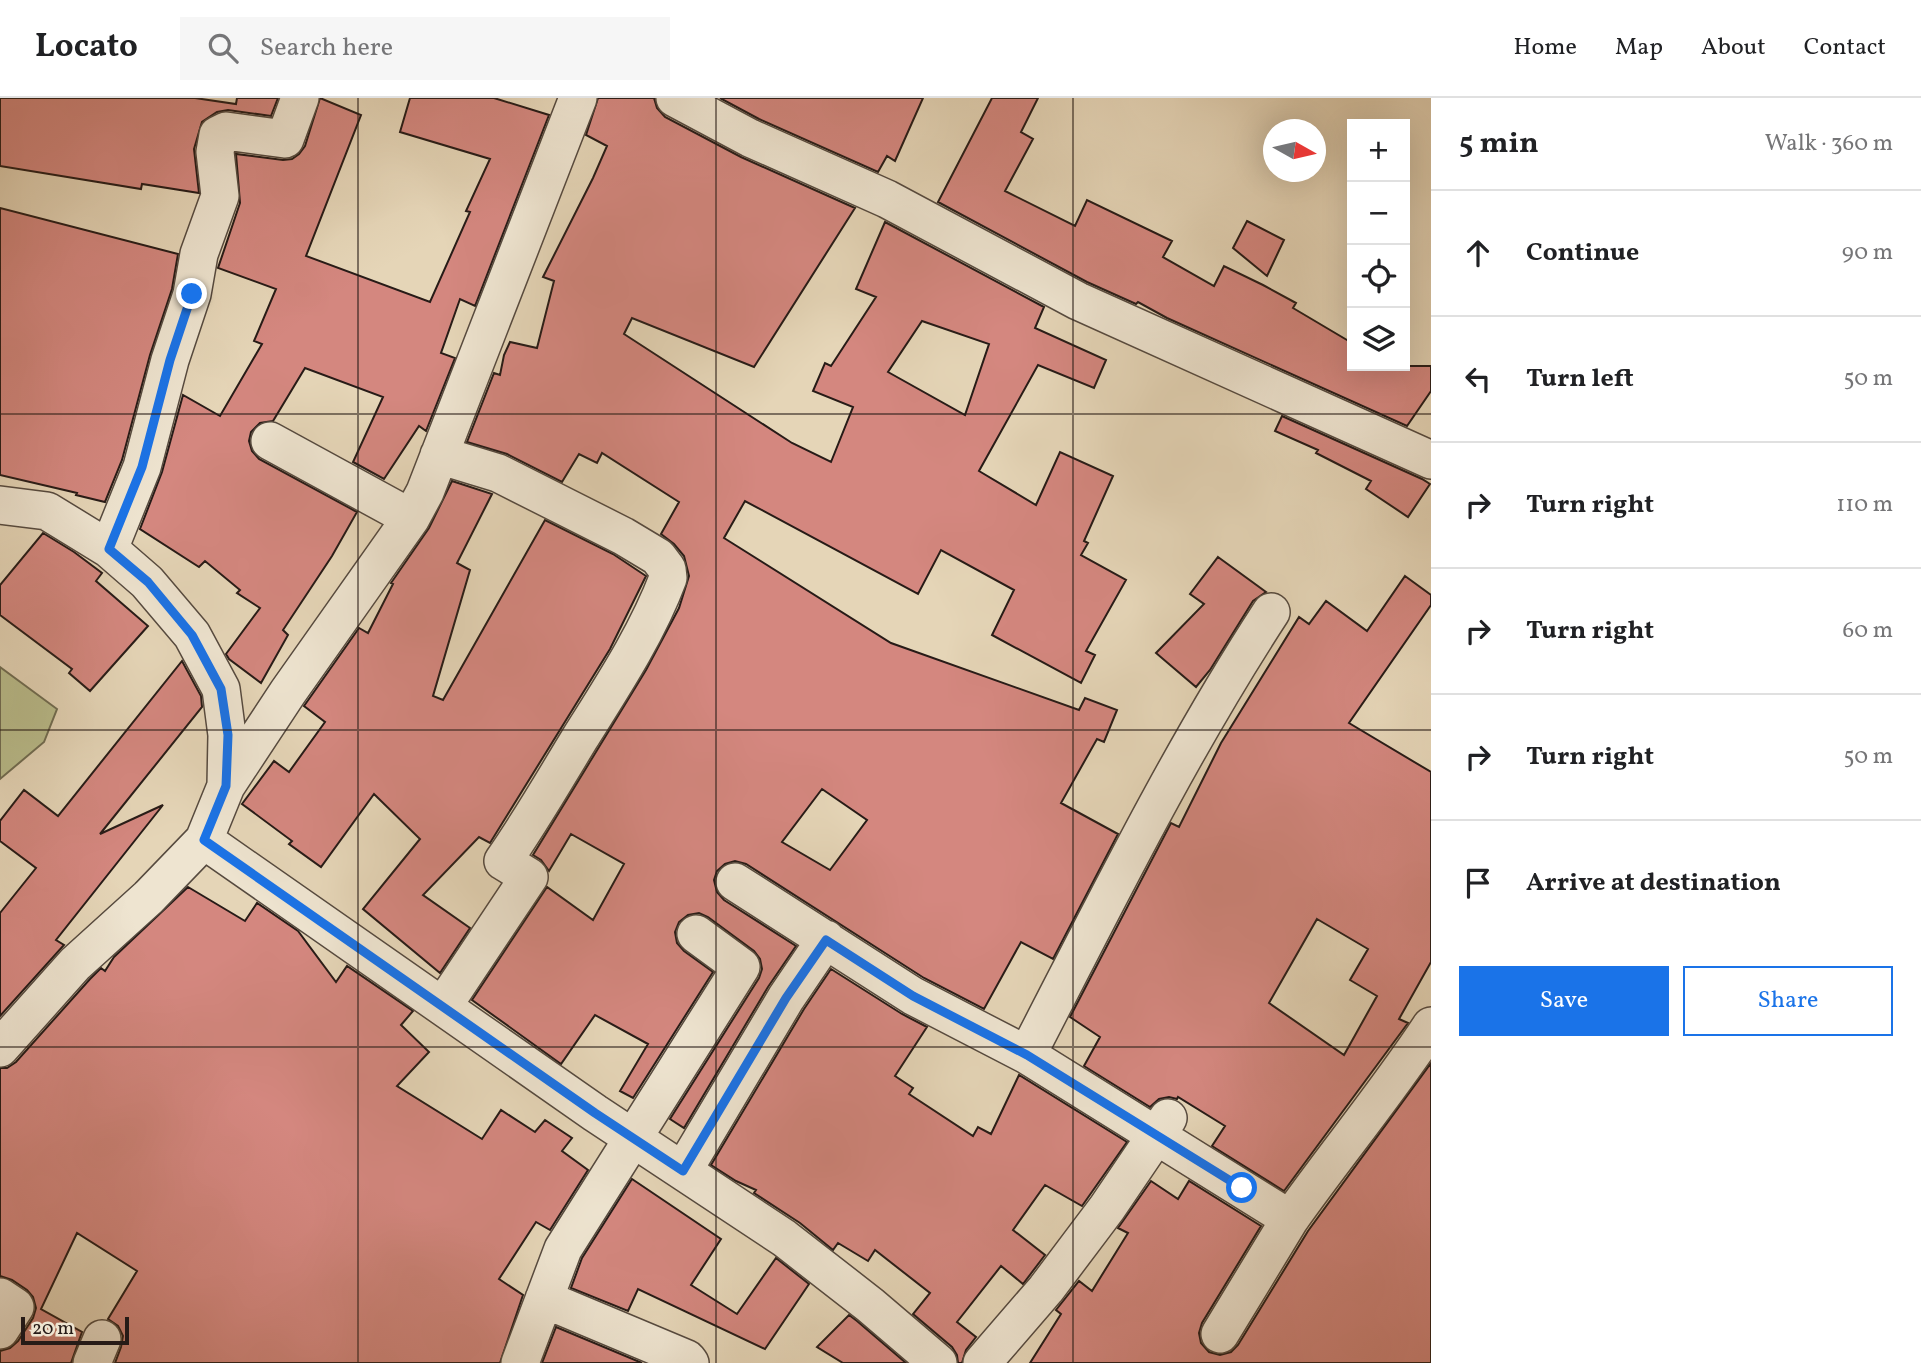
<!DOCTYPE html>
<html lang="en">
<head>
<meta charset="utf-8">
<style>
	body { margin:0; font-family:Vollkorn,serif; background:#f6f6f6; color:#202124 }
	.controls { position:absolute; right:21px; top:21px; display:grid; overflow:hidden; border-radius:0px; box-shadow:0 7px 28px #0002 }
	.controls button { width:63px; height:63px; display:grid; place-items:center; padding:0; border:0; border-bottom:2px solid #e0e0e0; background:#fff; color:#202124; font:35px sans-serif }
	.compass { position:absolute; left:1263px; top:21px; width:63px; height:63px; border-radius:50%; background:#fff; box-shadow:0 7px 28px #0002; rotate:98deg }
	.scale { position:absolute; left:21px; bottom:18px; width:108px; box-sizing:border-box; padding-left:7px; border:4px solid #271b17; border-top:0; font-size:19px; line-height:24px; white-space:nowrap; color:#271b17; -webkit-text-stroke:5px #eee4d0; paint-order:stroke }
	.stop { position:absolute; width:21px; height:21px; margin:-16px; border:5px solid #1a73e8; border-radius:50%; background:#fff }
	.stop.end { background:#1a73e8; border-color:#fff; box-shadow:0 2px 7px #0008 }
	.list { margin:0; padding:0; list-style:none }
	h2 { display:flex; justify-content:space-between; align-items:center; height:91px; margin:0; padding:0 28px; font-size:30px }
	h2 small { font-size:23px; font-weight:400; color:#757577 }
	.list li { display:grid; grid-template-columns:46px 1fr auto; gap:21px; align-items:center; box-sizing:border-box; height:126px; padding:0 28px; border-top:2px solid #e0e0e0 }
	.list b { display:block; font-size:26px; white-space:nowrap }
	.list em { font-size:23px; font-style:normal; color:#757577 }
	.actions { display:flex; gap:14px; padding:21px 28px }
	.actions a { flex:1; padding:16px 0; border:2px solid #1a73e8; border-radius:0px; text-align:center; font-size:24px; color:#1a73e8 }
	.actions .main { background:#1a73e8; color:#fff }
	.icon { flex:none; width:38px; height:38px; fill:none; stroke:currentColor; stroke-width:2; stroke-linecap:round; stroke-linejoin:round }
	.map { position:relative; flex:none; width:1431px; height:1265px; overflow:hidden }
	header { display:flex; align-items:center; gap:42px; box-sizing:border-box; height:98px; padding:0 35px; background:#fff; border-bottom:2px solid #e0e0e0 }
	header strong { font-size:33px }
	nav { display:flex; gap:38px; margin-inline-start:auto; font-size:24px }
	.search { width:490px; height:63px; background:#f6f6f6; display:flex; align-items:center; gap:18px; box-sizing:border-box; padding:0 24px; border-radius:0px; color:#757577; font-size:26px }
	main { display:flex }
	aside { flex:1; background:#fff }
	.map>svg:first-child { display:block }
	.green { fill:#b9bc8b; stroke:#706c51; stroke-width:2 }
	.building { fill:#d4877f; stroke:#271b17; stroke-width:2; fill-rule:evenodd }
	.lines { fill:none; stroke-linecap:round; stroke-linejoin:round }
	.minor-casing { stroke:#564a3f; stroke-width:40 }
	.minor { stroke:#eee4d0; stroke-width:37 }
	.route { stroke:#1a73e8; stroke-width:9 }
	.grid { fill:none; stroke:#271b17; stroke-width:2; stroke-opacity:0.55 }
</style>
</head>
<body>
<header>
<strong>Locato</strong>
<div class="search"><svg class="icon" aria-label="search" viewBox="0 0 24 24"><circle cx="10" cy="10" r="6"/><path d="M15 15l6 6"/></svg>Search here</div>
<nav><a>Home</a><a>Map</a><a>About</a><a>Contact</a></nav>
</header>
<main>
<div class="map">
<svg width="1431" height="1265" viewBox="0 0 1431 1265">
	<rect width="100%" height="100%" fill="#e5d5b7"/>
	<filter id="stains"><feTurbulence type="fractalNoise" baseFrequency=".00286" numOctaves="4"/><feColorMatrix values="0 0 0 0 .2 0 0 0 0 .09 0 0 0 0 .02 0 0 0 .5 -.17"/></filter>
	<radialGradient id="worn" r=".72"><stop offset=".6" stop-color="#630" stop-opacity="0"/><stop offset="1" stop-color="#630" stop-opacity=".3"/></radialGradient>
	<!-- green -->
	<path class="green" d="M0,569L57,611L44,644L0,681Z"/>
	<!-- building -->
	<path class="building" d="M0,0H195L236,6L237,0H278L271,18L228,12L217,14L202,24L194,51L199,95L142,86L141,91L0,68Z
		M320,0L361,17L306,158L430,204L470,114L466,113L490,61L400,34L410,0H494L549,17L475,208L460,201L441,255L455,260L426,333L419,328L384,381L353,364L383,299L305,270L273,323L260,325L251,334L249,343L252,353L259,361L357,414L332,458L283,532L288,537L261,585L229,561L226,556L260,510L237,495L240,492L205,463L199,469L140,431L162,374L183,297L220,318L262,246L254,243L276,191L218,170L240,105L236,56L283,62L292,61L299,56L305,48Z
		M598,0H654L657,10L665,19L741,59L855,110L754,269L632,220L624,236L792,345L831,364L853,309L813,293L825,265L831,268L876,199L856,191L885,124L1044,209L1035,230L1106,262L1094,290L1038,267L979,373L1036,407L1060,354L1113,378L1084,443L1088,445L1081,457L1126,482L1086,553L1095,557L1081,585L992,537L1014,492L941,452L918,496L745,403L724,440L891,545L1079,612L1085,600L1117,612L1104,644L1097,641L1061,705L1118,736L1053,861L1021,844L984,911L924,880L746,766L735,763L725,766L717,773L714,782L717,794L724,802L796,848L768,889L684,1030L670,1021L759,880L762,871L760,861L754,853L708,819L699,815L688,817L679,824L675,834L677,845L684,853L713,874L633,1000L620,993L648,946L595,917L561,966L472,902L547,789L593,822L624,766L571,736L549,773L541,762L533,757L646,572L679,510L689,478L684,458L674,446L661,436L679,404L602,355L597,365L579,356L562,384L507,356L467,344L494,275L500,277L504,257L510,244L537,250L554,183L543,179L593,80L607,48L586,37ZM922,223L989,246L965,317L888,274ZM822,691L867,722L830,772L782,744Z
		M720,0H923L895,63L887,58L878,74L759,21Z
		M992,0H1038L1021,34L1033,41L1005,93L1075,128L1087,102L1172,143L1163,159L1214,188L1224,168L1263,187L1296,205L1293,210L1352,245V268H1431V293L1407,328L1167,220L1138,204L1136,206L1087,184L938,104Z
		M0,110L178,156L172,191L150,257L122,362L105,404L76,397L77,395L0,377Z
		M1247,123L1284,142L1267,178L1233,150Z
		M1282,318L1422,381L1430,386L1408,419L1366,391L1371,383L1316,355L1318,352L1275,333Z
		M452,383L492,396L457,465L470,472L433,598L443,602L545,422L613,456L646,478L610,551L490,745L479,739L423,797L470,830L440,875L363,811L420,741L374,696L321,769L289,746L292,743L242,706L274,663L289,674L325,624L304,608L359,530L368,535L393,486L391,485L429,430Z
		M43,435L74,454L102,475L96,483L148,528L90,593L69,575L72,571L0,517V487Z
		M1218,459L1266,494L1253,503L1210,572L1196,589L1156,555L1204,506L1190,496Z
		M1405,478L1431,497V507L1349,625L1431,674V864L1399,921L1408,925L1284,1093L1212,1048L1225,1028L1178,999L1177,1001L1169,999L1159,1001L1150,1009L1084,968L1100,939L1070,919L1171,725L1179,729L1221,645L1299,519L1309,526L1326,503L1367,533ZM1317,821L1368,851L1350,882L1377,898L1344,957L1269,905Z
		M182,563L201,598L202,609L100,736L163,707L56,842L64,847L0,918V815L36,770L0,743V723L24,692L58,718Z
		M188,789L245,823L257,805L298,833L336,884L347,868L413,913L401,927L429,954L397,988L482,1041L501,1012L535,1034L545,1022L572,1040L562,1053L588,1072L550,1132L536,1124L499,1181L523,1197L500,1265H115L121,1249L123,1238L118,1228L108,1221L137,1173L77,1135L41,1211L82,1234L71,1265H0V1253L10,1250L18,1243L33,1220L36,1210L33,1199L27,1192L12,1182L0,1178V970H7L16,964L90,881L101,870L105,873L114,859Z
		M831,871L902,916L927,929L895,978L913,990L909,996L973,1038L978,1029L991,1036L1019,977L1127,1044L1082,1108L1045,1087L1013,1132L1045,1157L1023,1186L1001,1168L957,1224L976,1239L966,1252L962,1265H958L957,1257L952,1249L913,1216L930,1195L875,1152L868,1163L838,1145L833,1152L800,1125L754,1095L756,1092L736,1083L711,1067L804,911Z
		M1431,965V1265H1030L1061,1216L1056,1212L1079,1183L1092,1193L1128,1135L1118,1130L1151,1083L1178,1101L1189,1083L1261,1128L1202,1225L1199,1235L1201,1245L1209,1254L1220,1257L1231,1254L1238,1247L1308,1133Z
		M632,1081L721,1141L691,1187L737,1216L776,1160L809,1186L765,1251L638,1191L628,1213L571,1190L582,1160Z
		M849,1217L857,1223L906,1265H843L817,1249Z
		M556,1229L642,1265H542Z"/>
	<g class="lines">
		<!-- minor casing -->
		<g class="minor-casing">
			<path id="minor" d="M675,0L750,40L887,101L1078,203L1431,362
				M270,343L411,420
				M439,357L498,375L623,438L658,459L667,471L668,480C647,536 612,589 580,640C555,681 531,723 503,763L529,779L443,908
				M0,407L47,413L109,451L147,484L192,537L221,591L227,637L226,688
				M109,451L142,369L170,262L192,196L199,156L220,98L215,54L218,37L226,33L285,41L300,0
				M204,742L595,1015L784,1140L870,1207L938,1265
				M735,784L913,898L1027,957L1290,1121C1336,1056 1387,995 1431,928
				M0,950L75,866L149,799L204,742L226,688L288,594L411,420L425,394L578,0
				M1027,957C1104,808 1179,655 1271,514
				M683,1073L786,900L826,841
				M0,1199L15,1209L0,1232
				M544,1201L687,1261L690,1265
				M1220,1236L1290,1121
				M92,1265L102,1241
				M520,1265L563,1151L741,869L696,836
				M982,1265L1046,1191L1107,1110L1168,1020"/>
		</g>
		<!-- minor -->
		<use href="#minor" class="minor"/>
	</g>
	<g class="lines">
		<!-- route -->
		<path class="route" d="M192,196L170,262L142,369L109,451L148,484L192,537L221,591L228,637L226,688L204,742L595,1015L683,1073L786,900L826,842L913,898L1027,957L1242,1090"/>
	</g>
	<!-- grid -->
	<path class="grid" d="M358,0V1265M716,0V1265M1073,0V1265M0,316H1431M0,632H1431M0,949H1431"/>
	<rect width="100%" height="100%" filter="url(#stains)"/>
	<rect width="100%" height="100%" fill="url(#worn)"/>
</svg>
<div class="controls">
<button>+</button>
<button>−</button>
<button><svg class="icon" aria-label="locate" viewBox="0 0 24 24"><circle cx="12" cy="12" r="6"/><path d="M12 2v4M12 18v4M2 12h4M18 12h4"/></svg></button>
<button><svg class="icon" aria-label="layers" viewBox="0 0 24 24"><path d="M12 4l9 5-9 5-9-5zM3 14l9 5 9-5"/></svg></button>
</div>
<svg class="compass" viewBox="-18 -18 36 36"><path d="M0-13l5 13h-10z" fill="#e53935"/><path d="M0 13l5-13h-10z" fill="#757577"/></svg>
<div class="scale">20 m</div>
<div class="stop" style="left:1242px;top:1090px"></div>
<div class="stop end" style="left:192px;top:196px"></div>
</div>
<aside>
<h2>5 min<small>Walk · 360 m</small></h2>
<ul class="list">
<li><svg class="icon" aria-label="ahead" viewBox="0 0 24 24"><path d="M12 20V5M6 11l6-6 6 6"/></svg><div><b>Continue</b></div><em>90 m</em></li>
<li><svg class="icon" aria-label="left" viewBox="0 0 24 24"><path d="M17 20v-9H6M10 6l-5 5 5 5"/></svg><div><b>Turn left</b></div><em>50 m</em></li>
<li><svg class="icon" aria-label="right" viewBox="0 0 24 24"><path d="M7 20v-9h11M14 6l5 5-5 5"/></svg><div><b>Turn right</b></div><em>110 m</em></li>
<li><svg class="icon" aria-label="right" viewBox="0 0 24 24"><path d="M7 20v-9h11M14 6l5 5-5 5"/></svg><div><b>Turn right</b></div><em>60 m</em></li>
<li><svg class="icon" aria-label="right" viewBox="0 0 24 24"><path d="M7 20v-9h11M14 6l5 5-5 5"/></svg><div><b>Turn right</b></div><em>50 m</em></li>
<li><svg class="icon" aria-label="arrive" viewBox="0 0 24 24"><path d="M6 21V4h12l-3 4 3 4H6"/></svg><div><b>Arrive at destination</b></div></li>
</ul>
<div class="actions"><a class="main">Save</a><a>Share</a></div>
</aside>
</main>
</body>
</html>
